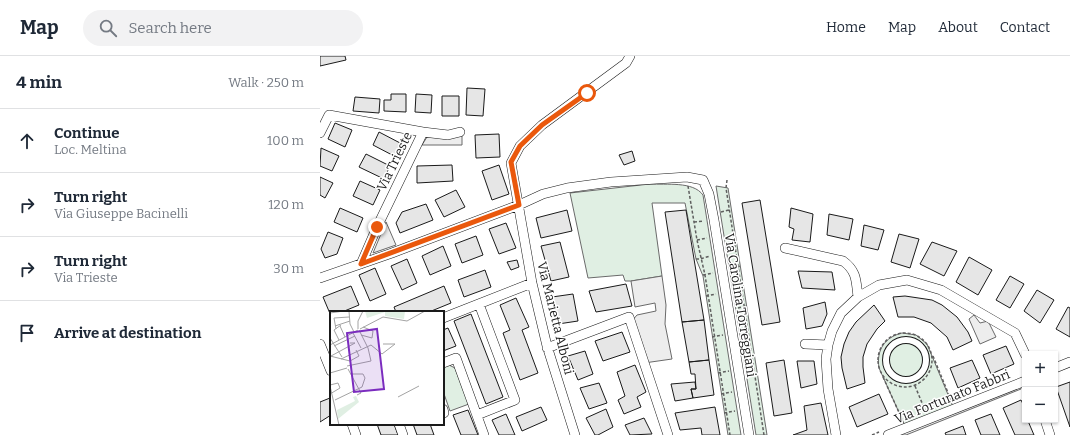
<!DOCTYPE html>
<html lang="en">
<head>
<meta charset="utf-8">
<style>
	body { margin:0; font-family:Bitter,serif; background:#f2f2f3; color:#1f2937 }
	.controls { position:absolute; right:12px; bottom:12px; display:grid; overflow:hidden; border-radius:0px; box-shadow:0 1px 3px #0004 }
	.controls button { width:36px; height:36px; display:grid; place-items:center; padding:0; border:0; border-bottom:1px solid #e0e1e3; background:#fff; color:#1f2937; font:20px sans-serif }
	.stop { position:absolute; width:12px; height:12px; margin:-9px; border:3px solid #ea580c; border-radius:50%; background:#fff }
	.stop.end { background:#ea580c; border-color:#fff; box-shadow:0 1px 4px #0008 }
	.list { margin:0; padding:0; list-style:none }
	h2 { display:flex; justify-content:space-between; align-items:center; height:52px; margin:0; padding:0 16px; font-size:17px }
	h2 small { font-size:13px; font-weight:400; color:#747a83 }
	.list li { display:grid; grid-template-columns:26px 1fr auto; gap:12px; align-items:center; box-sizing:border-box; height:64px; padding:0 16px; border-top:1px solid #e0e1e3 }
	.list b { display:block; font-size:15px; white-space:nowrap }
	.list p { margin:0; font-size:13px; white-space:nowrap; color:#747a83 }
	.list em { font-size:13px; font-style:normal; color:#747a83 }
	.icon { flex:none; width:22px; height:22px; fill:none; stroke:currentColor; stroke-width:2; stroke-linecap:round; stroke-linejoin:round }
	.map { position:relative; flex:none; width:750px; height:379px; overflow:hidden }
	header { display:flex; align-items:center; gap:24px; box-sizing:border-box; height:56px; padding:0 20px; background:#fff; border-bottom:1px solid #e0e1e3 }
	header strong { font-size:19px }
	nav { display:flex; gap:22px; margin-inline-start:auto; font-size:14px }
	.search { width:280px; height:36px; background:#f2f2f3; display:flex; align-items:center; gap:10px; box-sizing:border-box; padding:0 14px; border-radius:22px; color:#747a83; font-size:15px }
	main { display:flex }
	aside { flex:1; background:#fff }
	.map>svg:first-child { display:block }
	.green { fill:#e0efe3; stroke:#6a6a6a }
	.parking { fill:#ededed; stroke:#6a6a6a }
	.building { fill:#e6e6e6; stroke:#1a1a1a }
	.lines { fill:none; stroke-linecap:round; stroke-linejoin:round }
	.pedestrian-casing { stroke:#1a1a1a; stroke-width:8 }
	.minor-casing { stroke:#1a1a1a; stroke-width:10 }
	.path { stroke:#5f5f5f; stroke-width:1.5; stroke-dasharray:3 2; stroke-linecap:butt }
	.pedestrian { stroke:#fff; stroke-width:6 }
	.minor { stroke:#fff; stroke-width:9 }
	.route { stroke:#ea580c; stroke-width:5 }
	.labels { text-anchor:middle; stroke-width:3; stroke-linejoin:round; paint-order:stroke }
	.street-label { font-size:13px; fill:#1a1a1a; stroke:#fff }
	.inset-road { fill:none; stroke:#a3a3a3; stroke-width:1 }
	.view { fill:#7b2cbf; fill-opacity:0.15; stroke:#7b2cbf; stroke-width:2 }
	.inset-edge { fill:none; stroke:#1a1a1a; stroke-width:2 }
</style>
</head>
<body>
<header>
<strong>Map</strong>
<div class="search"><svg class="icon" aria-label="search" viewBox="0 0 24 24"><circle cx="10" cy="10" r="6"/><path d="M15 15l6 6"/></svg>Search here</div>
<nav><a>Home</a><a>Map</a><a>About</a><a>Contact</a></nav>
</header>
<main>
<aside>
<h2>4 min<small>Walk · 250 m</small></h2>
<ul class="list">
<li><svg class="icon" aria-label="ahead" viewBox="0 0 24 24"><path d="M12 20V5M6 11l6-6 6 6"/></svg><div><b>Continue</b><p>Loc. Meltina</p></div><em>100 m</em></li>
<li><svg class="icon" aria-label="right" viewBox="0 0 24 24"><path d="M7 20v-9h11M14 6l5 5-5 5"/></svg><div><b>Turn right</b><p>Via Giuseppe Bacinelli</p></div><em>120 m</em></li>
<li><svg class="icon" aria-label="right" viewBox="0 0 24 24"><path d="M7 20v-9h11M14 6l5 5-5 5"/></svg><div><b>Turn right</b><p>Via Trieste</p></div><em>30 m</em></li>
<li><svg class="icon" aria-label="arrive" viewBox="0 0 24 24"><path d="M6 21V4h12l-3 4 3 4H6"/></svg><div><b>Arrive at destination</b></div></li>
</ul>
</aside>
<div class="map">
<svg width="750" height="379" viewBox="0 0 750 379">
	<rect width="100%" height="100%" fill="#fff"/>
	<!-- green -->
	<path class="green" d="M330,128C346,129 373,125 383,139L421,379H408L383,220L376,203L365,147H332L342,220L311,225H305L303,219L268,222L250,137Z
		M396,130L408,132L447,379H436Z
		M582,277L596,279L607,288L634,353L586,372L559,312C556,294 565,281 582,277Z
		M129,309L135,312L149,348L130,355L123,335V311Z"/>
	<!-- parking -->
	<path class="parking" d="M142,78V89H102L107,81Z
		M66,166L76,189L53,197Z
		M342,220L346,249L345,268L352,303L324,307L311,266L317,259L336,255L335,247L315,251L311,225Z
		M654,259L660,267L668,265L676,281L660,288L649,263Z
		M699,327L701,333L586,379H568Z"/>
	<!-- building -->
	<path class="building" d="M0,0H25L26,4L0,10Z
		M147,32L165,33L163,60L146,59Z
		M71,38H86V56L64,55V44H71Z
		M96,38L112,39L111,57L95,56Z
		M122,40H139V60H122Z
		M35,41L60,43L59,57L33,55Z
		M15,67L32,74L25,91L8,83Z
		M59,76L82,88L76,101L53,89Z
		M179,78L180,101L156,102L155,79Z
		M1,92L19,100L12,115L0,110Z
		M312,95L315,105L304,109L299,99Z
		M46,98L70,110L64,123L39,111Z
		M132,109L133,125L97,127V110Z
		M179,109L189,138L172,144L162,115Z
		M0,121L13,127L5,142L0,139Z
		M40,125L60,134L53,149L33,140Z
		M136,134L145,151L124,161L115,144Z
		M440,144L460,266L442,269L422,147Z
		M106,148L113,164L80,177L76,167L82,156Z
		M20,152L43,162L37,176L14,166Z
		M471,152L493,158L490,186L472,184L474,173L469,171Z
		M247,154L252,175L221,182L216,162Z
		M366,154L384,264L362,266L345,156Z
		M509,158L533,163L529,184L507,179Z
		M186,167L196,192L179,198L169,173Z
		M544,169L564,174L558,194L541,190Z
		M8,176L23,182L17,198L5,202L1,193Z
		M579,178L599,183L590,212L571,206Z
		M156,180L163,199L142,207L135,188Z
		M240,186L249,221L231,225L221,190Z
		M612,186L637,195L624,220L600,208Z
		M123,190L131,210L110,219L102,200Z
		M649,201L672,214L658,239L636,226Z
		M87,203L97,227L82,234L71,210Z
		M197,204L199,211L191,214L187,206Z
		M55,212L66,238L50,245L39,219Z
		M165,214L171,231L144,241L138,224Z
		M478,215L512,216L515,234L482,232Z
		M690,220L704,228L690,252L676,244Z
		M306,228L312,250L276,256L269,235Z
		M31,230L39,249L22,256H11V260L3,241Z
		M124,230L131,247L109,256H76L74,251Z
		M717,234L734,244L720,267L704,255Z
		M253,238L258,265L238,268L232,241Z
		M585,240L612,244L622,249L637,261L648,276L652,285L633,294L627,281L611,267L594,261H578L573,241Z
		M196,242L209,271L202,274L218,317L200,324L183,277L190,274L180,249Z
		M505,246L507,258L502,270L486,273L483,252Z
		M554,249L565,265L557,273L547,288L543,301V311L545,327L527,333L522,312L521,301L524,288L529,276L536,266Z
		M748,251L750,252V281L736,273Z
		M151,258L183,341L166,348L134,265Z
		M384,264L389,304L369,306L362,266Z
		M128,272L136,290L123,295V274Z
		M302,276L310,296L283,305L275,285Z
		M686,290L694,308L671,318L663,299Z
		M265,295L273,318L258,324L248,300Z
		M389,304L394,339L373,342L371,333H376L375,318H371L369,306Z
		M464,304L472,357L454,360L446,307Z
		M652,304L660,322L638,332L630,312Z
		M477,305H494L497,328L481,332Z
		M315,309L326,336L317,341L321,351L304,358L298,344L305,340L297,316Z
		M375,326L376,333H371L373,342L355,345L351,328Z
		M750,326V371L736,331Z
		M279,327L287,347L269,353L260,332Z
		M559,338L568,358L537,371L529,351Z
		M10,342L11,359L0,366V346Z
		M701,344L705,352V364H709L708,365L714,379H695L683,352Z
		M501,347L508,379H473L487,374L484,350Z
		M221,351L227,364L202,375L196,361Z
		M395,351L400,379H382L381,372L360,374L355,357Z
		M286,353L293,371L278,379H275L266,362Z
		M148,354L158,379H141L133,359Z
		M186,358L195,379H179L172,364Z
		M671,358L680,379H661L655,364Z
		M324,362L332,378L310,379L305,369Z
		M57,368H74L78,379H61Z
		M93,368H110L114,379H97Z
		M643,370L646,379H626L625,377Z"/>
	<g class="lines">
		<!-- pedestrian casing -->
		<g class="pedestrian-casing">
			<path id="pedestrian" d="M566 304a20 20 0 1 1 40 0a20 20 0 1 1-40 0Z"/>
		</g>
		<!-- minor casing -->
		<g class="minor-casing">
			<path id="minor" d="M103,76L128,79L140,76
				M0,77L9,59L103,76L57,171L41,208
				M465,192L523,205C537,215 536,225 538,241
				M0,222L72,197L199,149L223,138L247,132L291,126L367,121L383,124L389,138L394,164L429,379
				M123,262L212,227
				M0,288L11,315
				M485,288L508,289
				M227,292L309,261L348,379
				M123,307L136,302L164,379
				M735,312L750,306
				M123,353L124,357
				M157,359L195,344L159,248
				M725,364L730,379
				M32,368L36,379
				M79,368L83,379
				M255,379L227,290L212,227L191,107L200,90L222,69L306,7L310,0
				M516,379L508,333L506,303L508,289L512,275L521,257L538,241L559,229L587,224L621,234L695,277L705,298
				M568,379L705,325"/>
		</g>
		<!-- path -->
		<path class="path" d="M407,124L406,132L444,379
			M368,130L377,184L385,219L410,379
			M401,156L409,154
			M374,166L384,165
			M377,184L387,182
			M376,203H380L390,200
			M412,212L421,210
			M383,219L393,217
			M386,240L396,238
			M418,252L427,250
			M558 304a27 27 0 1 1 54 0a27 27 0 1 1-54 0Z
			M392,281L403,279
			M613,300L631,344
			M398,317L409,315
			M563,321L582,363
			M595,330L605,354
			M401,338L412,336
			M404,357L415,355
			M552,379L559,376"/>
		<!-- pedestrian -->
		<use href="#pedestrian" class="pedestrian"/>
		<!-- minor -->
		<use href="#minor" class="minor"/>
	</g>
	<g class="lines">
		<!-- route -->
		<path class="route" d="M57,171L41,208L199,149L191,106L200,90L222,69L267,37"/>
	</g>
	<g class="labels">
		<!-- street labels -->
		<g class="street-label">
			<text transform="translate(74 105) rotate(-64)" y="5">Via Trieste</text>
			<text transform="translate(421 249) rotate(81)" y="5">Via Carolina Torreggiani</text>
			<text transform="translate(236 262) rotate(76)" y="5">Via Marietta Alboni</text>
			<text transform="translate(632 340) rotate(-22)" y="5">Via Fortunato Fabbri</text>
		</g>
	</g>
	<!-- overview -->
	<g transform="translate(10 255)">
		<rect width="114" height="114" fill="#fff"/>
		<path d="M35,0H75L74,8L55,5V1L37,7ZM26,85L29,91L8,108L7,99L25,90L23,86Z" fill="#e0efe3"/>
		<path class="inset-road" d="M19,0L20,13L24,21M0,2L14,0M5,15L20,10M10,15L15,26M6,18L4,7L19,6M28,18V10L33,0M30,18L53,6L77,10L95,0M23,22L31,37M31,24L42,27L43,20L33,16M0,27L12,46M9,29L4,19L11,14M0,34L28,19M4,35L25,25M0,45L20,50L29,45L26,39M1,45L25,32H20M11,48L41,34L52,43L65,33H53M17,55L41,50L38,37L29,19M18,58L31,82L27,84M0,62L17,57M0,74L8,72L10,77L0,83M0,75L9,114M68,86L89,75M5,89L32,76L35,67L33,63H21"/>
		<path class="view" d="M47,18L54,78L24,81L17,22Z"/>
		<rect width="114" height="114" class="inset-edge"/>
	</g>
</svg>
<div class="controls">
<button>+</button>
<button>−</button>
</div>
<div class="stop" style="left:267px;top:37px"></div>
<div class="stop end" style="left:57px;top:171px"></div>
</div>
</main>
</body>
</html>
